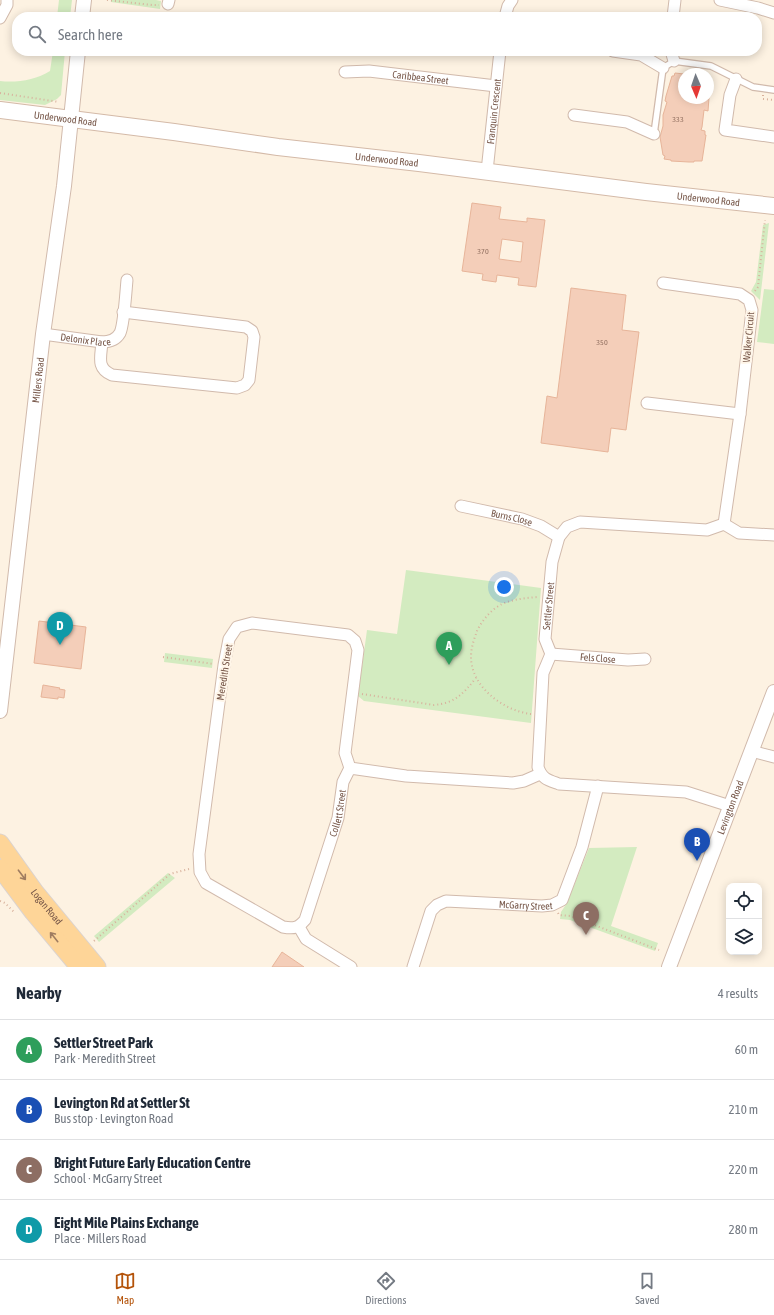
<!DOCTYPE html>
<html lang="en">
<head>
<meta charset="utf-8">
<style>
	body { margin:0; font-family:"Asap Condensed",sans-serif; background:#f6f6f7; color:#1f2937 }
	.controls { position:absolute; right:12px; bottom:12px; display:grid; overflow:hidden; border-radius:8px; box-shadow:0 2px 10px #0003 }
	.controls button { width:36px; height:36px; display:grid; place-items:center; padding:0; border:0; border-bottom:1px solid #e0e1e3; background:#fff; color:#1f2937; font:20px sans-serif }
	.compass { position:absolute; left:678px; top:68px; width:36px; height:36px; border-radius:50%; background:#fff; box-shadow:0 2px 10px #0003; rotate:178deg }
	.you { position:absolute; left:504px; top:587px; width:14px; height:14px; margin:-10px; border:3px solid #fff; border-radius:50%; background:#1a73e8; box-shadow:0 0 0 6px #1a73e833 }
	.badge { display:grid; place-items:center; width:26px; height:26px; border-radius:50%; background:#b45309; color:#fff; font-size:13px; font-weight:700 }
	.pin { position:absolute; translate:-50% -33px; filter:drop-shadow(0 1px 2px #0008) }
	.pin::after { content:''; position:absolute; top:21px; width:14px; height:12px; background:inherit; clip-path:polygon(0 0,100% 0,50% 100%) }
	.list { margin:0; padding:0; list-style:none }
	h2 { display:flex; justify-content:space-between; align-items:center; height:52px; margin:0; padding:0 16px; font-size:17px }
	h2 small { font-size:13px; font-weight:400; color:#747a83 }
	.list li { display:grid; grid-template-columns:26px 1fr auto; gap:12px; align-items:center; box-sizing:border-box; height:60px; padding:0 16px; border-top:1px solid #e0e1e3 }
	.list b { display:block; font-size:15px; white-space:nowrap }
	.list p { margin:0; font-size:13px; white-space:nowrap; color:#747a83 }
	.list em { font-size:13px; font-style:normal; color:#747a83 }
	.icon { flex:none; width:22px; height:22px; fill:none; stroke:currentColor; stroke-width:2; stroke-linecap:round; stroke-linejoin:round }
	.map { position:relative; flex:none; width:774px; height:967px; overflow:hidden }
	.search { position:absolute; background:#fff; box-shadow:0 2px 10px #0003; left:12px; right:12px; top:12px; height:44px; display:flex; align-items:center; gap:10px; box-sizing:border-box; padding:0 14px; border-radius:16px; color:#747a83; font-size:15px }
	.sheet { height:292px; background:#fff }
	nav { display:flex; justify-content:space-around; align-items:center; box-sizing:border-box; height:56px; border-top:1px solid #e0e1e3; background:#fff; font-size:11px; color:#747a83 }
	nav a { display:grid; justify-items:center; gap:2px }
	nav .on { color:#b45309 }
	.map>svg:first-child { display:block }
	.green { fill:#d3ebc0 }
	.building { fill:#f4ceb9; stroke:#e7b499; fill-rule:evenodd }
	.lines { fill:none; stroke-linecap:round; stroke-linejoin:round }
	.service-casing { stroke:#d1baac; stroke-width:8 }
	.minor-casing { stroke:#d1baac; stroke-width:13 }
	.tertiary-casing { stroke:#d1baac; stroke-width:16 }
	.secondary-casing { stroke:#d4baa8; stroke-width:18 }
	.primary-casing { stroke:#dbd3cf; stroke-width:19 }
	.path { stroke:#d8b19c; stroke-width:2; stroke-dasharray:1 3; stroke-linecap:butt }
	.service { stroke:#fff; stroke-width:5.5 }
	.minor { stroke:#fff; stroke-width:11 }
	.tertiary { stroke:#fff; stroke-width:14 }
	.secondary { stroke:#fff; stroke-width:16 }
	.primary { stroke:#fed598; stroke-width:17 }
	.oneway { stroke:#9f7c60 }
	.labels { text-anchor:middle; stroke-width:4; stroke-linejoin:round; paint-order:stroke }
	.number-label { font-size:8px; fill:#967464 }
	.street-label { font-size:10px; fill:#765648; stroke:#fff6e9 }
</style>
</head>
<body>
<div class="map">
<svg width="774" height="967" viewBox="0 0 774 967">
	<rect width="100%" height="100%" fill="#fdf2e2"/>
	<!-- green -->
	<path class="green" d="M59,0H72L70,17H57Z
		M111,0H156L161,1L160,9L111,2Z
		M53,51H65L61,95L57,99L45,105L0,100V81C16,83 36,80 50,71Z
		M769,223L760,300L751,291L756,282L763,225Z
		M764,289L774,290V344L757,342Z
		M406,570L541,588L531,723L364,701L358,696L367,630L397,634Z
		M165,653L213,659L212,668L164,662Z
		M637,847L611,926L658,943L655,951L570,920L560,919L561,912L567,903L589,848Z
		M168,873L175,878L99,942L94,936Z"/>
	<!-- building -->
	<path class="building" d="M675,73L684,74V98H709L708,111L704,110L702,127L701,130L705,131V135H706L702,161H694V162H689L671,161V160L664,159L665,156L663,155L660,137L663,126V115L667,102L665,101L666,96L672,76H674Z
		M472,203L501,207L499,219L527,222V218L545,220L536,287L518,285L519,278L497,275L496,282L482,280L483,274L462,271ZM502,239L523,242L521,262L499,259Z
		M571,288L626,295L622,330L639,332L626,430L611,428L608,452L541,443L547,396L557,398Z
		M39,621L86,627L81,669L34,663Z
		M43,685L60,688L59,689L65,690L64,698L58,697V699L41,697Z
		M282,952L304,967H272Z"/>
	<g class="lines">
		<!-- service casing -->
		<g class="service-casing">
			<path id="service" d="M654,134L663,68L674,61L711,66L753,87L774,90"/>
		</g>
		<!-- minor casing -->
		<g class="minor-casing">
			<g id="minor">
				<path d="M720,0L758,8L774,13"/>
				<path d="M168,4L169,0"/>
				<path d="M505,17L508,6L512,0"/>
				<path d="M673,17L675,0"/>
				<path d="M0,18L7,5V0"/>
				<path d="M613,51L641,55L663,68"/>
				<path d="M671,51L674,61"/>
				<path id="s1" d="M345,72L369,71L496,86"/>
				<path d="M736,79L730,95L725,130L774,137"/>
				<path d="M574,115L627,122L654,134"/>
				<path id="s2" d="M487,171L500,51"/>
				<path d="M663,283L740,294L749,300L752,310L740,414L724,524"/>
				<path id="s3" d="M43,334L102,342C109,342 116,340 120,333C124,325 126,290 127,280"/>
				<path d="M102,342C101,357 96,368 112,375L237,388L245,385L249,380L254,337L252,331L246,327L123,312"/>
				<path d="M647,403L740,414"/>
				<path id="s4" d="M461,506L522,519L541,526L559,537"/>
				<path id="s5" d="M551,654L628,660L645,659"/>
				<path d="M751,751L774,757"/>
				<path id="s6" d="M350,768L345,753L358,650L355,641L348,635L252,623L237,627L229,639L224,665L199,854L200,872L206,883L283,927C294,929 298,928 305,920L338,818L343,782L350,768L406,776L513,783L524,781L540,774"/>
				<path id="s7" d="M730,806L686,792L559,784C548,780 542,779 538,767L543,673L551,654L545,639L552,562L559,537L567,527L580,522L707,530L724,524L739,533L774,535"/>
				<path d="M299,927L306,939L351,967"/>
				<path id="s8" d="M413,967L431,911L437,905L446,901L542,906L552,905L562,900L582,847L598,786"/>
			</g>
		</g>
		<!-- tertiary casing -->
		<g class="tertiary-casing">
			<g id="tertiary">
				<path d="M82,17L84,0"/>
				<path id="s9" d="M0,711L43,334L64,186L78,51"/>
				<path id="s10" d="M669,967L774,692"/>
			</g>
		</g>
		<!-- secondary casing -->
		<g class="secondary-casing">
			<g id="secondary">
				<path id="s11" d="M0,110L174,132L278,147L419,163L646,192L774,206"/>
			</g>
		</g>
		<!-- primary casing -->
		<g class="primary-casing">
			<g id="primary">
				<path id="s12" d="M0,843L35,892L97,967"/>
				<path d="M0,868L33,912L79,967"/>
			</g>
		</g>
		<!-- path -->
		<path class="path" d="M107,0L152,5H159
			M0,93L59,102
			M763,95V99L774,100
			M755,291L758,287L765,220
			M163,657L214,664
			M362,694L434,705C455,703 463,694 476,678
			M531,714C504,711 471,687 471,657C471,648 474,639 477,631C482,620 492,609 502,604C514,599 526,598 538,597
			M0,901L5,903L14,912
			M558,913L559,915L571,916L659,950
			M94,941L170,874L189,869"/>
		<!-- service -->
		<use href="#service" class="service"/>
		<!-- minor -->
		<use href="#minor" class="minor"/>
		<!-- tertiary -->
		<use href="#tertiary" class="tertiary"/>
		<!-- secondary -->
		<use href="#secondary" class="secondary"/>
		<!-- primary -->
		<use href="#primary" class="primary"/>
	</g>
	<!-- one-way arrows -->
	<defs><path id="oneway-shaft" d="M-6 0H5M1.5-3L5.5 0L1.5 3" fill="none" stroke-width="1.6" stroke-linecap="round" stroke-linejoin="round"/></defs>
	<g class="oneway">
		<use href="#oneway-shaft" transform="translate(22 875) rotate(53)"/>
		<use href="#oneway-shaft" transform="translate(54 937) rotate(-129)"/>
	</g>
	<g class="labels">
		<!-- number labels -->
		<g class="number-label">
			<text x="678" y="122">333</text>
			<text x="483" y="254">370</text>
			<text x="602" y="345">350</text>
		</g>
		<!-- street labels -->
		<g class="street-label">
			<text dy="4" stroke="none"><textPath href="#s1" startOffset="76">Caribbea Street</textPath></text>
			<text dy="4" stroke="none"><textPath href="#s2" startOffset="60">Franquin Crescent</textPath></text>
			<text dy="4" stroke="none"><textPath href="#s11" startOffset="66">Underwood Road</textPath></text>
			<text dy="4" stroke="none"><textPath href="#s11" startOffset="390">Underwood Road</textPath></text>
			<text dy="4" stroke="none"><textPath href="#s11" startOffset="714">Underwood Road</textPath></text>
			<text dy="4" stroke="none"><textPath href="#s3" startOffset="43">Delonix Place</textPath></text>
			<text transform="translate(748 337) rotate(-85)" y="4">Walker Circuit</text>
			<text dy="4" stroke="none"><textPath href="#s9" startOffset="333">Millers Road</textPath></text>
			<text dy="4" stroke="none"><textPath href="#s4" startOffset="52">Burns Close</textPath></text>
			<text dy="4" stroke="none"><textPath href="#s7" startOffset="366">Settler Street</textPath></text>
			<text dy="4" stroke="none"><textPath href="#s5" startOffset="47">Fels Close</textPath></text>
			<text transform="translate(224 672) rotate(-81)" y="4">Meredith Street</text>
			<text dy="4" stroke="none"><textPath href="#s10" startOffset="171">Levington Road</textPath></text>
			<text dy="4" stroke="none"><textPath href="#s6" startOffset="738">Collett Street</textPath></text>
			<text dy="4" stroke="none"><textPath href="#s8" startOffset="157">McGarry Street</textPath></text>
			<text dy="4" stroke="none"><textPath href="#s12" startOffset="79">Logan Road</textPath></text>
		</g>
	</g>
</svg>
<div class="controls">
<button><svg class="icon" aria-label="locate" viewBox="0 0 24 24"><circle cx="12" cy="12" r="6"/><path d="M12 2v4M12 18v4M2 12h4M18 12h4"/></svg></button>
<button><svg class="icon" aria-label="layers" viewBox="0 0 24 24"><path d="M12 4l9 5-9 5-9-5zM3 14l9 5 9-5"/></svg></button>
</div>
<svg class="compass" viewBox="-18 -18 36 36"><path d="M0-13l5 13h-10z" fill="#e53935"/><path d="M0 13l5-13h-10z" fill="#747a83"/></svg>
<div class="you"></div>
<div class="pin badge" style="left:449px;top:665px;background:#2e9e5b">A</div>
<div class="pin badge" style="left:697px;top:861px;background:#1a4fb4">B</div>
<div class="pin badge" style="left:586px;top:935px;background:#8d6e63">C</div>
<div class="pin badge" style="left:60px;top:645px;background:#0f9aa8">D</div>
<div class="search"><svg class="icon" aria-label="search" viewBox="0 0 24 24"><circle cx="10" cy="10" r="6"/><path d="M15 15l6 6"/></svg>Search here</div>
</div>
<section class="sheet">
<h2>Nearby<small>4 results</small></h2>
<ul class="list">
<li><span class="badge" style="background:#2e9e5b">A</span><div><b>Settler Street Park</b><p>Park · Meredith Street</p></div><em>60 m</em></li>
<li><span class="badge" style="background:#1a4fb4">B</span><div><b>Levington Rd at Settler St</b><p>Bus stop · Levington Road</p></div><em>210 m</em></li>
<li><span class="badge" style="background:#8d6e63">C</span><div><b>Bright Future Early Education Centre</b><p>School · McGarry Street</p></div><em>220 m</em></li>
<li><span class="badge" style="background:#0f9aa8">D</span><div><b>Eight Mile Plains Exchange</b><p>Place · Millers Road</p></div><em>280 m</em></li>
</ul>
</section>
<nav>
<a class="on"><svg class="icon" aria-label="map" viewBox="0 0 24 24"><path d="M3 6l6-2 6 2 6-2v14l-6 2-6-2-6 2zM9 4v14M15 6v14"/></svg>Map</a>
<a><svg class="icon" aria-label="directions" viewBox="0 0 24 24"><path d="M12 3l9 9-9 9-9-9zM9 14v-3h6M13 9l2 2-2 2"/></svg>Directions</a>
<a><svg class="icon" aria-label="saved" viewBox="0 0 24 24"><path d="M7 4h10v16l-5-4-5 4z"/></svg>Saved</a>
</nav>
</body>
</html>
